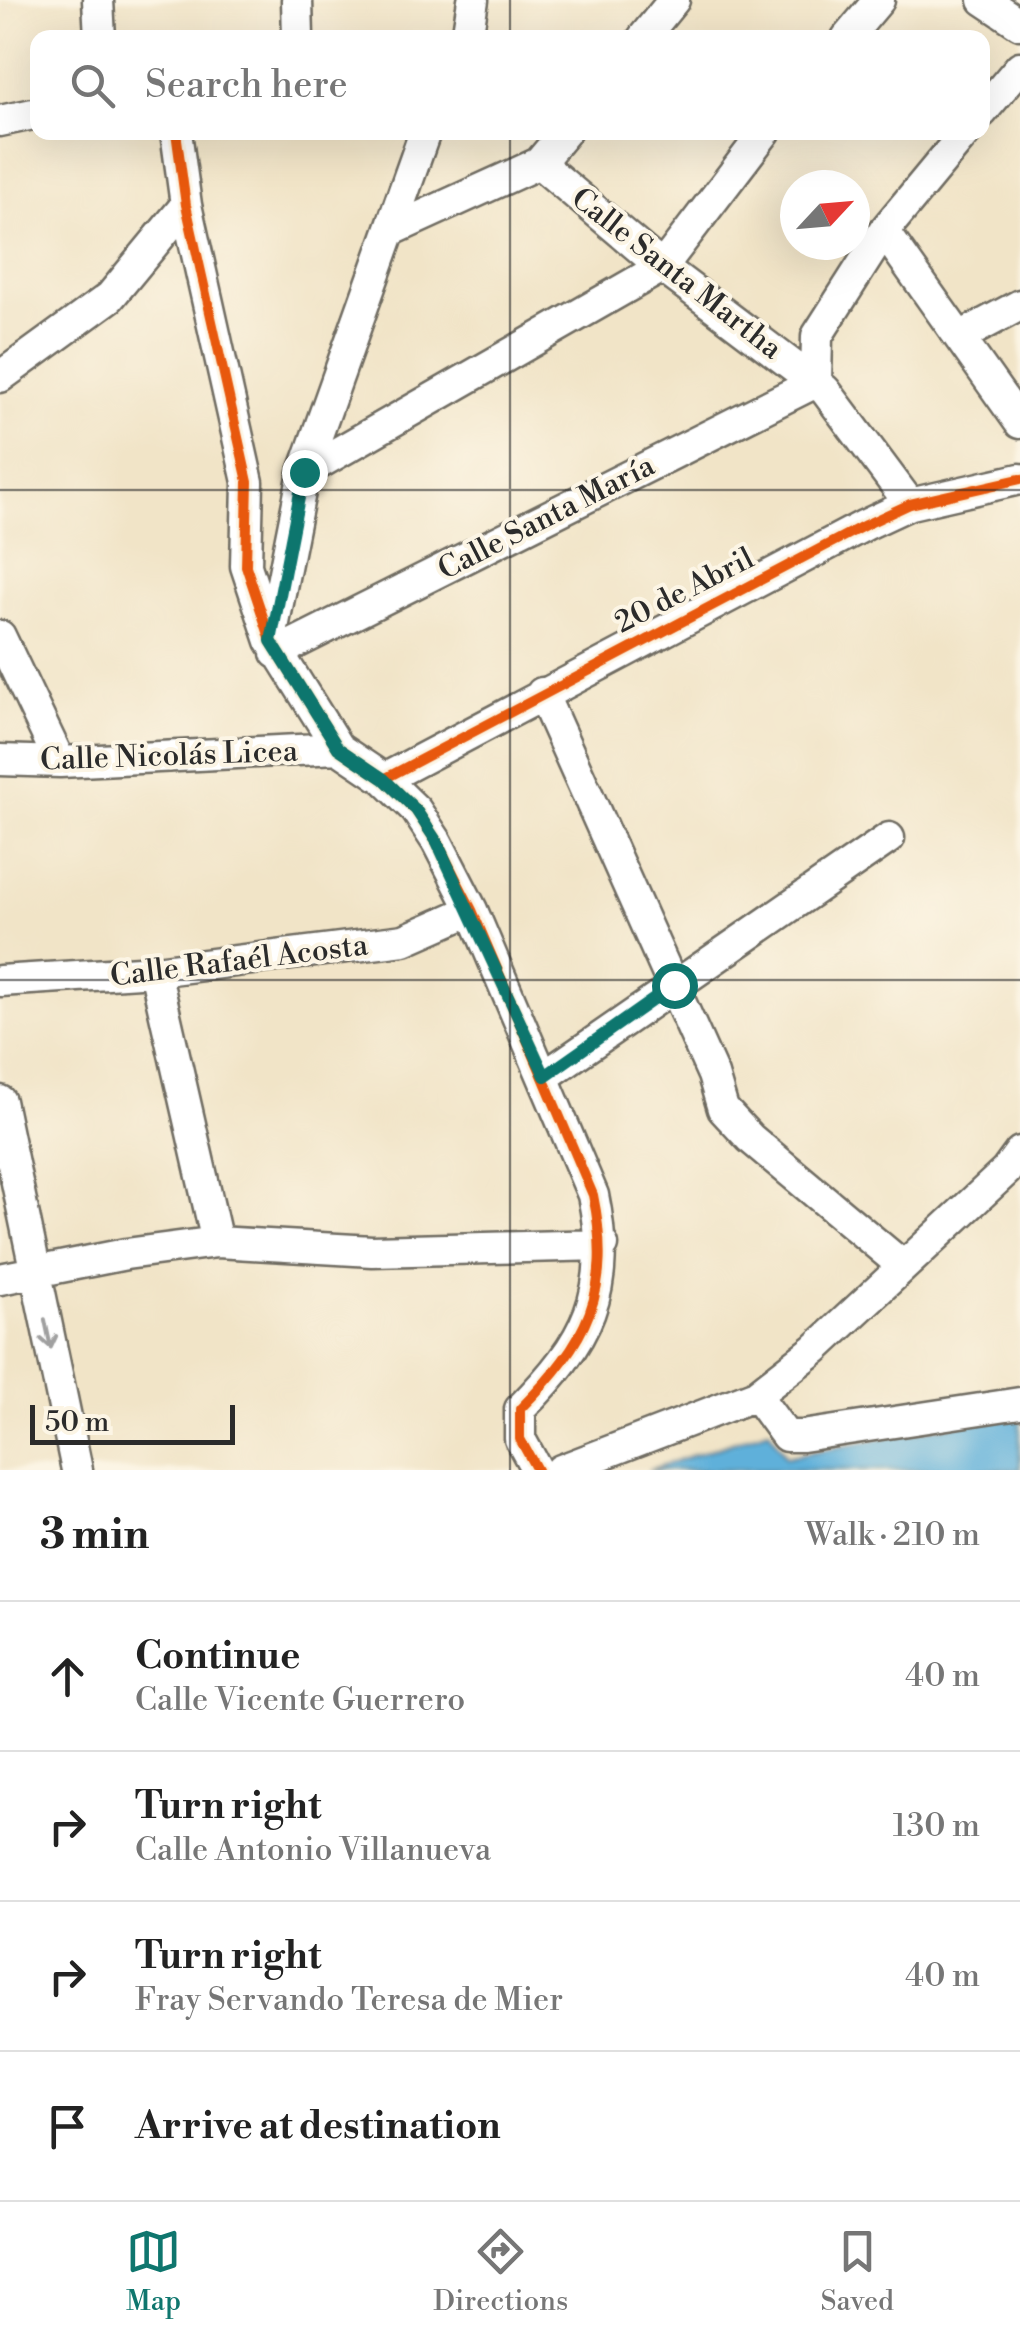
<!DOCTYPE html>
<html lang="en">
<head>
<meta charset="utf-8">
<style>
	body { margin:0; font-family:"Libre Bodoni",serif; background:#f6f6f6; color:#222 }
	.compass { position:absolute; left:780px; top:170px; width:90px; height:90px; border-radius:50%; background:#fff; box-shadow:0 10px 40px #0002; rotate:64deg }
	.scale { position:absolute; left:30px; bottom:25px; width:205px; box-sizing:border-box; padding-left:10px; border:5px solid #2b2b2b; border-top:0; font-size:28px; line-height:35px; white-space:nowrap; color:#2b2b2b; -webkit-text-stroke:8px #fcf5e5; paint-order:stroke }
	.stop { position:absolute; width:30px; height:30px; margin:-22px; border:8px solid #0f766e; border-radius:50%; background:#fff }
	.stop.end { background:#0f766e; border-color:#fff; box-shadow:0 2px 10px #0008 }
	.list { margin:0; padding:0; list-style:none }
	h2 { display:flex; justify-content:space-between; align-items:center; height:130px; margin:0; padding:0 40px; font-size:42px }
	h2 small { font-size:32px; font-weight:400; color:#767676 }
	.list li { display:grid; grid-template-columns:65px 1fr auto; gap:30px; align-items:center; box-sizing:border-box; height:150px; padding:0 40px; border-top:2px solid #e0e0e0 }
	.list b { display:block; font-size:38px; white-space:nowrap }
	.list p { margin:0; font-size:32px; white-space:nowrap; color:#767676 }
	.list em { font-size:32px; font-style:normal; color:#767676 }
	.icon { flex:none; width:55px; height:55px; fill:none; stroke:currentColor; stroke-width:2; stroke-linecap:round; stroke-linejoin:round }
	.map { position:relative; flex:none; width:1020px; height:1470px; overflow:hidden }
	.search { position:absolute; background:#fff; box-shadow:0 10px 40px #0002; left:30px; right:30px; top:30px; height:110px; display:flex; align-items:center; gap:25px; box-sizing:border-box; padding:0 35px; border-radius:20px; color:#767676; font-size:38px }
	.sheet { height:730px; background:#fff }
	nav { display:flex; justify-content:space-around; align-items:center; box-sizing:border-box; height:140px; border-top:2px solid #e0e0e0; background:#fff; font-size:28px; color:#767676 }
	nav a { display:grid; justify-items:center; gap:5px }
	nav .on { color:#0f766e }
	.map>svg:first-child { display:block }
	.water { fill:#5fb0da; stroke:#456e82; stroke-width:2.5 }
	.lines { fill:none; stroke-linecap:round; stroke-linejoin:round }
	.minor-casing { stroke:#706c62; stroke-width:35 }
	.minor { stroke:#fff; stroke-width:30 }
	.cycleway-casing { stroke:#fcf5e5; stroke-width:16 }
	.cycleway { stroke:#e8590c; stroke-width:10 }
	.oneway { stroke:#a0a0a0 }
	.route { stroke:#0f766e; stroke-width:12 }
	.grid { fill:none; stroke:#2b2b2b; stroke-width:2.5; stroke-opacity:0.55 }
	.labels { text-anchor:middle; stroke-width:8; stroke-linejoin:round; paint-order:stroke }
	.street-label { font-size:30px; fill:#2b2b2b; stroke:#fcf5e5 }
</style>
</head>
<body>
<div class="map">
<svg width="1020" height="1470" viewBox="0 0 1020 1470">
	<rect width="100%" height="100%" fill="#fcf5e5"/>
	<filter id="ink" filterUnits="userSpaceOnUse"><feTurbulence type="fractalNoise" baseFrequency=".01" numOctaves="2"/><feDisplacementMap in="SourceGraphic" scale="20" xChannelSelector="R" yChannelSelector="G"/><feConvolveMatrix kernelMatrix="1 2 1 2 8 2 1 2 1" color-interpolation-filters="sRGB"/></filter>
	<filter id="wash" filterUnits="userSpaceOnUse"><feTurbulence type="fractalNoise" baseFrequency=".0048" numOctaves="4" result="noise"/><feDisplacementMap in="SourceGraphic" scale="40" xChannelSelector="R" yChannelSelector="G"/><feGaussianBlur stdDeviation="2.25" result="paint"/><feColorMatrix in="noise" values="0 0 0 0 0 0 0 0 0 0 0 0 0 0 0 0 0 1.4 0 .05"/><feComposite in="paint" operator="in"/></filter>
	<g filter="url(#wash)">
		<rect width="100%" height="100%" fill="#f1e4c7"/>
		<!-- water -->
		<path class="water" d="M1020,1412V1470H649L769,1430L786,1457Z"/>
	</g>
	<g filter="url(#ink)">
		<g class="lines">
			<!-- minor casing -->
			<g class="minor-casing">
				<path id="minor" d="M98,0L100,38
					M297,0L298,38
					M984,0L1020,24
					M467,38L473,0
					M643,38L674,0
					M847,38L879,0
					M982,112L1020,67
					M0,121L38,113
					M176,132L186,205L248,482L246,566L271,641L338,748L384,779L416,810L437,842L472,910L593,1195C613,1292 588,1341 520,1409V1439L537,1470
					M539,163L662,267L825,390L910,504
					M390,231L539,163L565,132
					M884,231L1020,423
					M960,337L1020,305
					M0,377L110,297L186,205
					M816,382L817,336L884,231L966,132
					M304,472L662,267L765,132
					M0,636L60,762
					M271,638L304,472L425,132
					M276,653L816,382
					M542,693L713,1075L723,1109L750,1138L903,1266
					M0,760L60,762L338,748
					M384,779L865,525L910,504L1020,479
					M155,971L217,1242
					M0,981L155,971L404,940L472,910
					M545,1076L889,838
					M0,1101L77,1470
					M0,1279L126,1254L217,1242L372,1251L603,1245
					M756,1395L786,1436H802L1020,1403
					M561,1470L756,1395L815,1349L1006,1171L1020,1152"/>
			</g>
			<!-- minor -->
			<use href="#minor" class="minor"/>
			<!-- cycleway casing -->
			<g class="cycleway-casing">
				<path id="cycleway" d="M176,132L186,205L248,482L246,566L271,641L338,748L384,779L416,810L437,842L472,910L593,1195C613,1292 588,1341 520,1409V1439L537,1470
					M384,779L865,525L910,504L1020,479"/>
			</g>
			<!-- cycleway -->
			<use href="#cycleway" class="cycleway"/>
		</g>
		<!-- one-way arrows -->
		<defs><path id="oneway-shaft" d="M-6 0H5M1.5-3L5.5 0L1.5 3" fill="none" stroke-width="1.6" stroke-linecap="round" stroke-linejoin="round" transform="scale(2.5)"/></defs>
		<use class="oneway" href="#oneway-shaft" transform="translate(48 1334) rotate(78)"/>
	</g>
	<g class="lines" filter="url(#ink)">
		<!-- route -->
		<path class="route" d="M304,472L271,641L338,748L384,779L416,810L437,842L545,1076L674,985"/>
	</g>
	<!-- grid -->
	<path class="grid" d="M510,0V38M510,132V1470M0,490H1020M0,980H1020"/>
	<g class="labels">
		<!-- street labels -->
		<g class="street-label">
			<text transform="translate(677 273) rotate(38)" y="10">Calle Santa Martha</text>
			<text transform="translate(546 517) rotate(-27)" y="10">Calle Santa María</text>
			<text transform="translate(684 590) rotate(-27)" y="10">20 de Abril</text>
			<text transform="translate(169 755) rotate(-2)" y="10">Calle Nicolás Licea</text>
			<text transform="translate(239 960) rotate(-7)" y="10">Calle Rafaél Acosta</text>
		</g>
	</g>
</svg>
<svg class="compass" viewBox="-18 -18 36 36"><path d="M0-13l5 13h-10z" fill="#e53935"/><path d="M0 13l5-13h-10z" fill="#767676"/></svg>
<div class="scale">50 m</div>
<div class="stop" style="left:674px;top:985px"></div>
<div class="stop end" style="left:304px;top:472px"></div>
<div class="search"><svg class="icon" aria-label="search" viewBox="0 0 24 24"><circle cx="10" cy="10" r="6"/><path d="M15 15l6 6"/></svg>Search here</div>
</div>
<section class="sheet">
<h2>3 min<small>Walk · 210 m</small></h2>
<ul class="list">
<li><svg class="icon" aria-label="ahead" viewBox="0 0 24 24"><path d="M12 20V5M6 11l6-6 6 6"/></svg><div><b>Continue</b><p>Calle Vicente Guerrero</p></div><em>40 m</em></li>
<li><svg class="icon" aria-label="right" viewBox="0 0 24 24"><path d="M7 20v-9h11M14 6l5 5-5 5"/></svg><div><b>Turn right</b><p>Calle Antonio Villanueva</p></div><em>130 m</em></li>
<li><svg class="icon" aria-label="right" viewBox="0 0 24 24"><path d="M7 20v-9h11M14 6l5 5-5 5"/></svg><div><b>Turn right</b><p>Fray Servando Teresa de Mier</p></div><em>40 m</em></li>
<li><svg class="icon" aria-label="arrive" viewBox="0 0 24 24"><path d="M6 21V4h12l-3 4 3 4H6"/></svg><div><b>Arrive at destination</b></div></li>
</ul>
</section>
<nav>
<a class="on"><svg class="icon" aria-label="map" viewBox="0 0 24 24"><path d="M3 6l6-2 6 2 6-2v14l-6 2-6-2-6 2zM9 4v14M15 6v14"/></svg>Map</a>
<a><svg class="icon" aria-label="directions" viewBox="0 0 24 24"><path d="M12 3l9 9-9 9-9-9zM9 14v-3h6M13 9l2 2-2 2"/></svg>Directions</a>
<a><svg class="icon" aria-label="saved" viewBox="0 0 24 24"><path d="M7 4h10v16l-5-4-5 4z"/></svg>Saved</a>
</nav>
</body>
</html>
